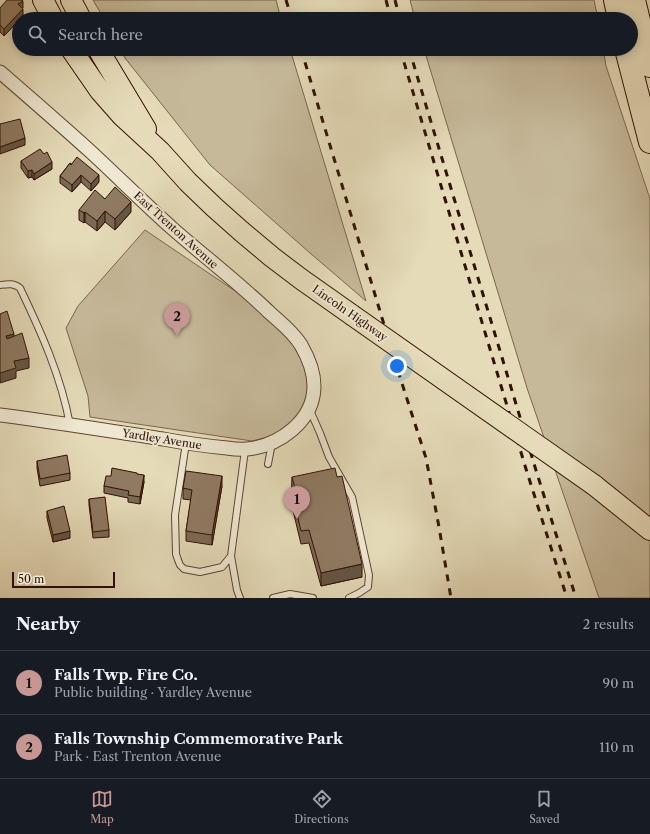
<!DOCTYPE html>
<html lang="en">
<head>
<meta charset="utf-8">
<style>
	body { margin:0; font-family:"Libre Caslon Text",serif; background:#242831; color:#f1f3f6 }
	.scale { position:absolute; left:12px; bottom:10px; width:103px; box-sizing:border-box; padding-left:4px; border:2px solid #311103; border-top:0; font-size:11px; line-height:14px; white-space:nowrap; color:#311103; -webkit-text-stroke:3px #eee8d2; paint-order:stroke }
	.you { position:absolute; left:397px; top:366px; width:14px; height:14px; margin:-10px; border:3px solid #fff; border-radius:50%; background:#1a73e8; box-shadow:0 0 0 6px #1a73e833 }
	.badge { display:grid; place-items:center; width:26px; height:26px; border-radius:50%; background:#c59692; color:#111; font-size:13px; font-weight:700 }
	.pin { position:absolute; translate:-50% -33px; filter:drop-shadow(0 1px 2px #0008) }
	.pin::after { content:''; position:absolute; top:21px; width:14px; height:12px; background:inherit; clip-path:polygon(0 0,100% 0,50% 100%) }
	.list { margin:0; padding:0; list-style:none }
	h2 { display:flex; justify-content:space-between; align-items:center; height:52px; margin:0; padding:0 16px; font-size:17px }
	h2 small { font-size:13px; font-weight:400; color:#9ea1a6 }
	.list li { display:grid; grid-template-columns:26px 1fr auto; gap:12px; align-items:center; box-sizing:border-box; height:64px; padding:0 16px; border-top:1px solid #363941 }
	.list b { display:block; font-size:15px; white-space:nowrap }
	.list p { margin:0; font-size:13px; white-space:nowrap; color:#9ea1a6 }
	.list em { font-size:13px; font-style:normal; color:#9ea1a6 }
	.icon { flex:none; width:22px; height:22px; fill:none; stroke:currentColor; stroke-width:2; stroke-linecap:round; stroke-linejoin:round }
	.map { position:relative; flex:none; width:650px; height:598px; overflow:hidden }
	.search { position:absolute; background:#171b24; box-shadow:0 2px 10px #0003; left:12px; right:12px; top:12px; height:44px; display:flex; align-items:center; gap:10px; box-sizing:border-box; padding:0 14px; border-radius:22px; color:#9ea1a6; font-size:15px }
	.sheet { height:180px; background:#171b24 }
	nav { display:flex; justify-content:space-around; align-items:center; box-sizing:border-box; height:56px; border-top:1px solid #363941; background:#171b24; font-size:11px; color:#9ea1a6 }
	nav a { display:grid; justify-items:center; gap:2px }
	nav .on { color:#c59692 }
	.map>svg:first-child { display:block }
	.green { fill:#c6b99a; stroke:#7c654e }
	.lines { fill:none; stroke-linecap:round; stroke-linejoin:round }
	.lane-casing { stroke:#5e4430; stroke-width:8 }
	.street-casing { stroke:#5e4430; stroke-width:15 }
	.primary-casing { stroke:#311103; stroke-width:22 }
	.highway-casing { stroke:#311103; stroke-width:24 }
	.lane { stroke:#eee8d2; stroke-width:6 }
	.street { stroke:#eee8d2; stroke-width:13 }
	.primary { stroke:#e5dbb9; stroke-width:20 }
	.highway { stroke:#e5dbb9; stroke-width:22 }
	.rail { stroke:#311103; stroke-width:3; stroke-dasharray:7 7; stroke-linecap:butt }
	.primary-bridge-casing { stroke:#311103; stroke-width:22; stroke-linecap:butt }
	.primary-bridge { stroke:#e5dbb9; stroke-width:20 }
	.wall { fill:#7b6954; stroke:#311103 }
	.shaded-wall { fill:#645545; stroke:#311103 }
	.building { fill:#8f7a62; stroke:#311103 }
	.labels { text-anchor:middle; stroke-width:4; stroke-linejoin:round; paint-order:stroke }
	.street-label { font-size:11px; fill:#311103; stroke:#eee8d2 }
</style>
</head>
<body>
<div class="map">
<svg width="650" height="598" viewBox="0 0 650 598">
	<rect width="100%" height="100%" fill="#e5dbb9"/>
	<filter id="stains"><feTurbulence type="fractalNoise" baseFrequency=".005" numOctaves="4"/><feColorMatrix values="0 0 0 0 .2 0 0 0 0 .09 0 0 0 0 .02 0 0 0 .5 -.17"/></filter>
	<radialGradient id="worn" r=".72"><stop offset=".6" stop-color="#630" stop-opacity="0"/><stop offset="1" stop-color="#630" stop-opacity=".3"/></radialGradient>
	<!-- green -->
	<path class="green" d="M93,0H276L281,19H104Z
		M410,0H594L598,19H415Z
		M120,49H290L366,301L310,253L210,165L125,58Z
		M424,49H603L606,66L650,199V598H599L527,388Z
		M145,230L247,299L294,343L306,363L309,387L304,407L292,424L272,436L252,441L90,417L88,396L66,328L78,306Z"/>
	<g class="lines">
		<!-- lane casing -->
		<g class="lane-casing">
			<path id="lane" d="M0,285C8,284 14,283 20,288C41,332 61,376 70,425
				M309,408L320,433L329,457L352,497L369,575L368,587L359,593L349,598
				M186,443L175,515L176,554L178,560L180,565L184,569L200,572L222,567L231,556L245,450
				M268,464L272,443
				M231,556L237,590L240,598
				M273,598L290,594L313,598"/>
		</g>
		<!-- street casing -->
		<g class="street-casing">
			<path id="street" d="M0,72C30,98 61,125 91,152C118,177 145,204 173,229C205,257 239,283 270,313C281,323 293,332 301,345C308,357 314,371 314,386C314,421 279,446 247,449C240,450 233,449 227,448C206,446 184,443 163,439C109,431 55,422 0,415"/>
		</g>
		<!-- primary casing -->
		<g class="primary-casing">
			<path id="primary" d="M43,0L53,19
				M71,0L81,19
				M71,49L100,91L122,116L160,151L188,182L214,207L241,231L272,257L301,279L352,315
				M98,49L146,129
				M594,485L650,530"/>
		</g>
		<!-- highway casing -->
		<g class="highway-casing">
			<path id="highway" d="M615,0L619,19
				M634,0L650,66
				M626,49L650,142"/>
		</g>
		<!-- lane -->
		<use href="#lane" class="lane"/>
		<!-- street -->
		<use href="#street" class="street"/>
		<!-- primary -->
		<use href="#primary" class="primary"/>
		<!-- highway -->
		<use href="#highway" class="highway"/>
		<!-- rail -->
		<path class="rail" d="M286,0L292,19
			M386,0L391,19
			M395,0L400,19
			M301,49L398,371L426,458L439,527L451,598
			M400,49L526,469L567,598
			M409,49L535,467L576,598"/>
		<!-- primary-bridge casing -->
		<g class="primary-bridge-casing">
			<path id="primary-bridge" d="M352,315L594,485"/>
		</g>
		<!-- primary-bridge -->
		<use href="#primary-bridge" class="primary-bridge"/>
	</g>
	<!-- wall -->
	<path class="wall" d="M0,8H23H22L23,16L19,19V20L4,36L0,32Z
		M21,161L52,169L34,180L32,177L28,178L21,168Z
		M70,163L99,182L91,191L81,182L72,192L60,183V176Z
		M79,210L131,212L115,230L105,222L97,231L85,222L84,223L79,220Z
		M37,461L70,473V480L40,486L37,468Z
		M137,474L144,482L140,504L128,502V498L104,493V486L111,476Z
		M292,477L362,577L321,586L309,543L301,544L291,502Z
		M222,486L212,545L186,541V531L191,500L183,499V488Z
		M89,499L109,530V537L93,538L89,505Z
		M47,511L70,538L53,542L47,518Z"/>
	<!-- shaded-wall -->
	<path class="shaded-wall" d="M23,1V8L18,11V4Z
		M23,9V16L20,19H19V20L4,36V29Z
		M25,138V145L0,154V147Z
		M52,162V169L34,180V174Z
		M32,170V177L28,178V171Z
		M81,175V182L72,192V185Z
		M99,175V182L91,191V184Z
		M131,202V212L115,230V219Z
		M105,211V222L97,231V221Z
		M85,212V222L84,223V213Z
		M14,334V344L6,347V336Z
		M29,358V368L16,371V378L0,383V373L14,361Z
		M144,475V482L140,504V497Z
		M222,476V486L212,545V535Z
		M70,531V538L53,542V535Z
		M362,564V577L321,586V573Z"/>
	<!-- building -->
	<path class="building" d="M7,0H22L23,1L18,4L23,9L4,29L0,25V8Z
		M20,119L25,138L0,147V124Z
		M40,149L44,154L47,152L52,162L34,174L32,170L28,171L21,161Z
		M77,157L99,175L91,184L81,175L72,185L60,176L70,163L71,165Z
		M115,187L131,202L115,219L105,211L97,221L85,212L84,213L79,210L95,190L105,199Z
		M7,311L14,334L6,336L7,339L22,333L29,358L14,361L16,368L0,373V314Z
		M67,455L70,473L40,479L37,461Z
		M112,468L137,473V474L144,475L140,497L128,495L129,491L104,486L106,476H111Z
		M335,468L337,477L342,476L362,564L321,573L309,530L301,531L291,489L295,488L292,477Z
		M186,471L222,476L212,535L186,531L192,490L183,488Z
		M105,497L109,530L93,532L89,499Z
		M64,506L70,531L53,535L47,511Z"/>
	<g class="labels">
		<!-- street labels -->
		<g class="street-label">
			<text transform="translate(176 230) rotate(42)" y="4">East Trenton Avenue</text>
			<text transform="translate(350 313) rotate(35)" y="4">Lincoln Highway</text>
			<text transform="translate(162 439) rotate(9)" y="4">Yardley Avenue</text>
		</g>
	</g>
	<rect width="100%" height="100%" filter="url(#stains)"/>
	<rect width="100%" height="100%" fill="url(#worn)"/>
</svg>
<div class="scale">50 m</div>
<div class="you"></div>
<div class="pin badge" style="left:297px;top:519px">1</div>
<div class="pin badge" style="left:177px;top:336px">2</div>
<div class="search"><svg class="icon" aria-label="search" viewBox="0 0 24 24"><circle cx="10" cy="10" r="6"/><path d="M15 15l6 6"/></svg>Search here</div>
</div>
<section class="sheet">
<h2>Nearby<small>2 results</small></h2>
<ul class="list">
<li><span class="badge">1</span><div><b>Falls Twp. Fire Co.</b><p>Public building · Yardley Avenue</p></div><em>90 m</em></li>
<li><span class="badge">2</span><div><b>Falls Township Commemorative Park</b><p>Park · East Trenton Avenue</p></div><em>110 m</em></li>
</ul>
</section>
<nav>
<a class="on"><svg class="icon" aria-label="map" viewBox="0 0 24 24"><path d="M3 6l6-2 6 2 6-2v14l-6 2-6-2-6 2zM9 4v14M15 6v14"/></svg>Map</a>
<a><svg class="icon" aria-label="directions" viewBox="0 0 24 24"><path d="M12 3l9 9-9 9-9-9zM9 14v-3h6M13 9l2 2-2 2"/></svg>Directions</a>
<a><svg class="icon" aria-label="saved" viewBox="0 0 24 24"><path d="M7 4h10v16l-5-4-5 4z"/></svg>Saved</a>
</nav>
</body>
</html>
